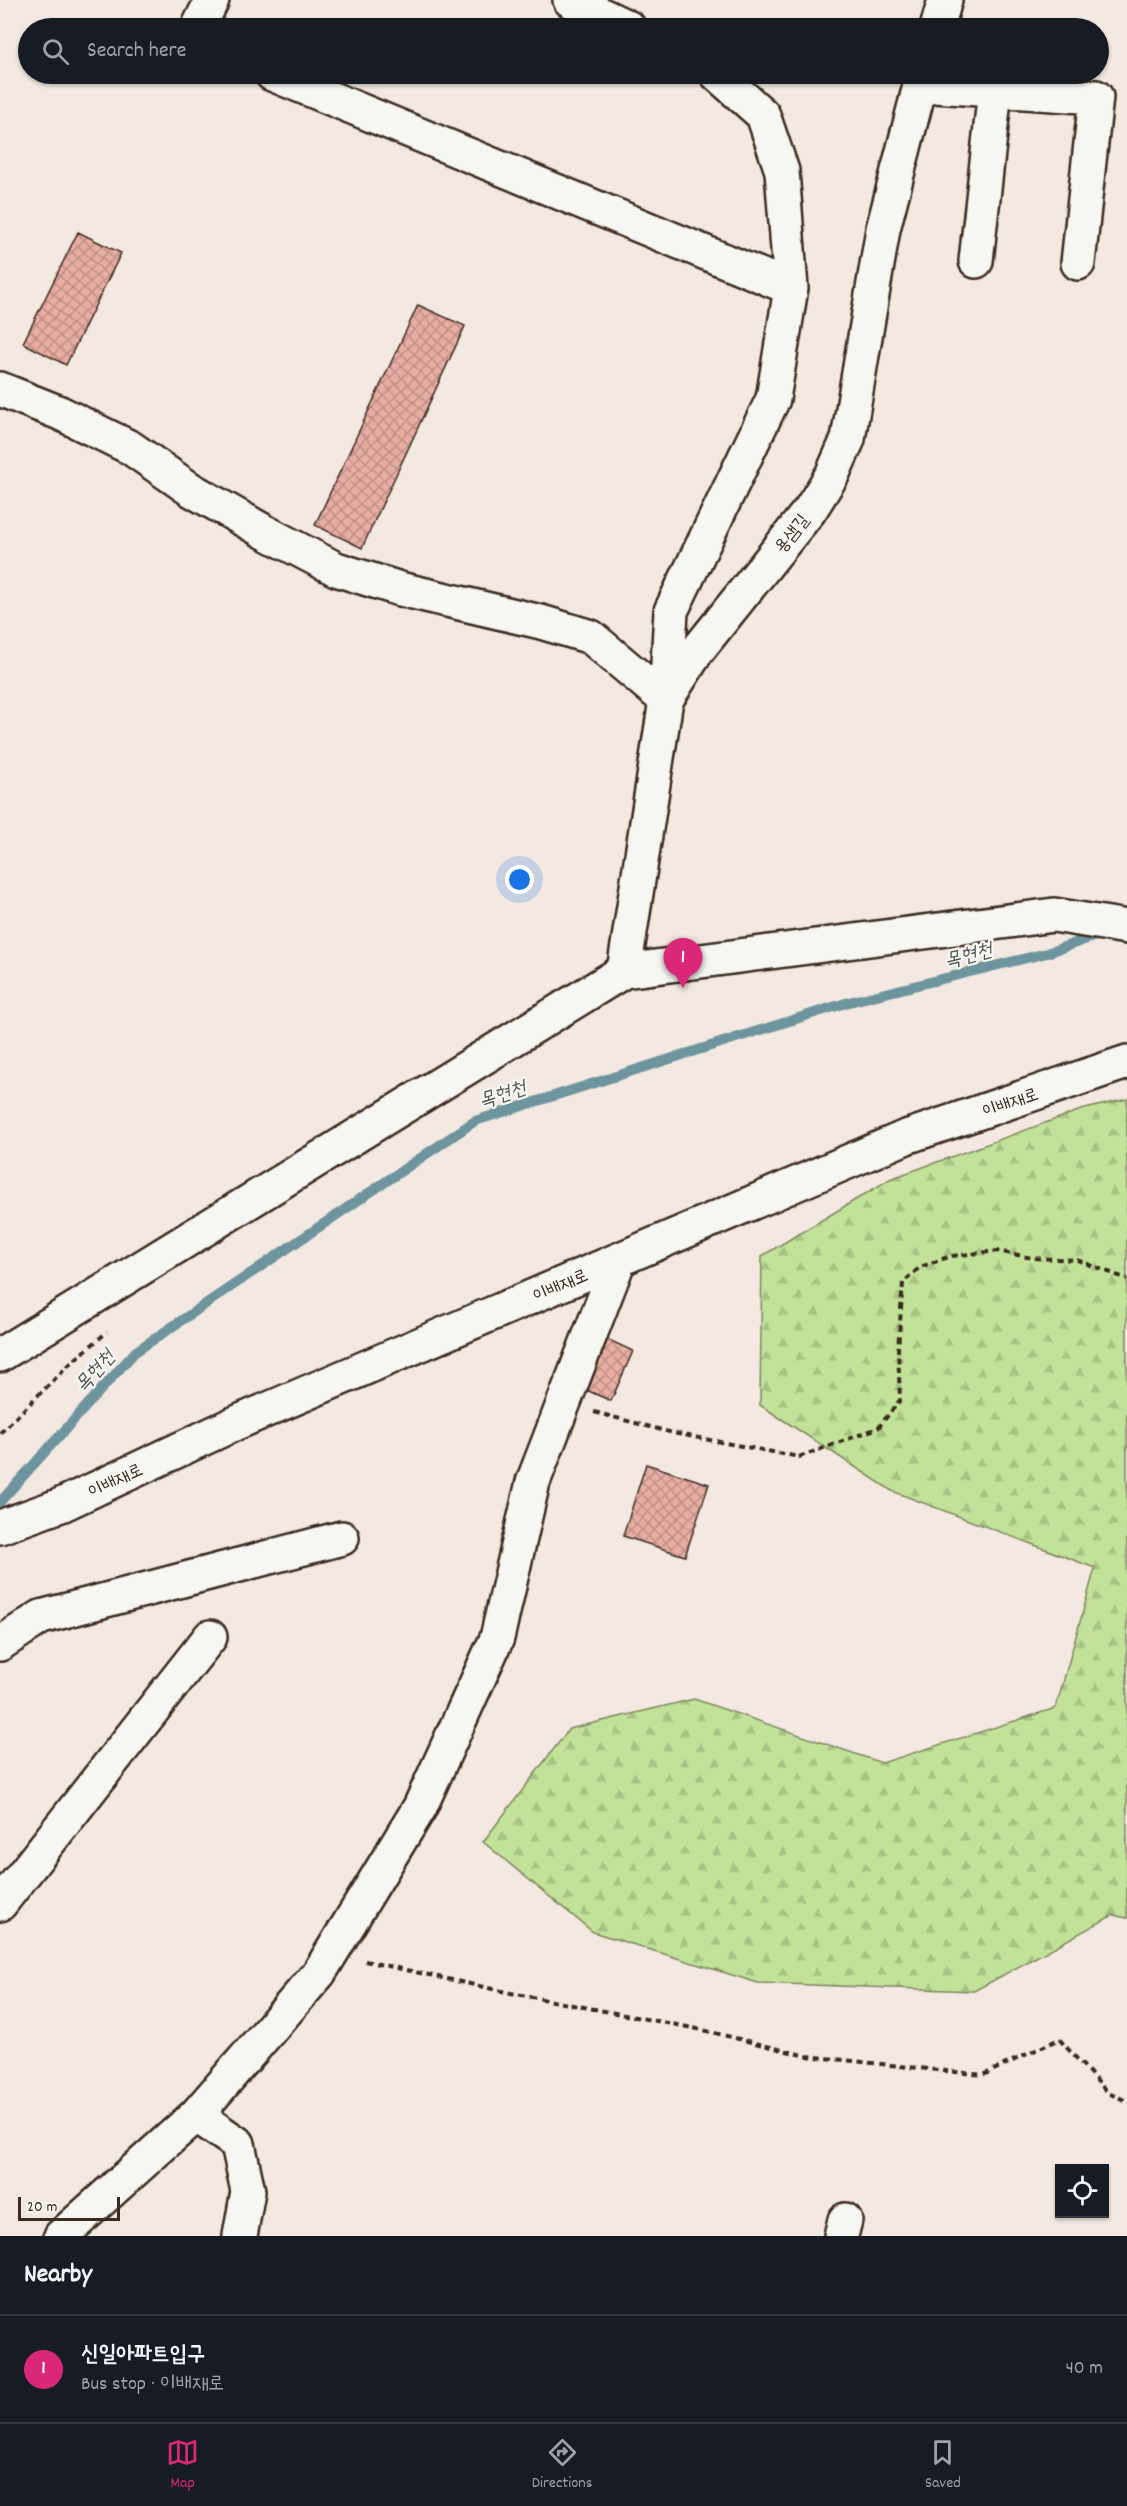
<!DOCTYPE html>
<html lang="en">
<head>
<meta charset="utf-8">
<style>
	body { margin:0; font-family:Dekko,"Poor Story",sans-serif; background:#20242c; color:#f1f3f6 }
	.controls { position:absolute; right:18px; bottom:18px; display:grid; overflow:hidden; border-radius:0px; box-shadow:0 2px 4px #0004 }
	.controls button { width:54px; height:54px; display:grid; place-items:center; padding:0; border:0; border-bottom:2px solid #363941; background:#171b24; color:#f1f3f6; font:30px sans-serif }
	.scale { position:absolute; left:18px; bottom:15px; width:102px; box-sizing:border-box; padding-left:6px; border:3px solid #3b2a1e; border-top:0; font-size:16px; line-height:21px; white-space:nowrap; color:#3b2a1e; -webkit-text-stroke:4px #f6f6f2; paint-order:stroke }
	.you { position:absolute; left:520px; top:880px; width:21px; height:21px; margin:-15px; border:4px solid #fff; border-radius:50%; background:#1a73e8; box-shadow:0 0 0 9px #1a73e833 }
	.badge { display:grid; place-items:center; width:39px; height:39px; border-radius:50%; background:#db2777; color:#fff; font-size:20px; font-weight:700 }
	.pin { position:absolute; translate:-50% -50px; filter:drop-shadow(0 2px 3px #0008) }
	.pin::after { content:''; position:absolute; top:32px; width:21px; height:18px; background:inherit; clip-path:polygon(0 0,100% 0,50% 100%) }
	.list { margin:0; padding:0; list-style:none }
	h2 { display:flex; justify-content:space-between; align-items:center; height:78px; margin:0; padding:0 24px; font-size:26px }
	h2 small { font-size:20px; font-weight:400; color:#9ea1a6 }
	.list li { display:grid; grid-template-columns:39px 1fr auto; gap:18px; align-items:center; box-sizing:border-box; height:108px; padding:0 24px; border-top:2px solid #363941 }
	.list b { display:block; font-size:22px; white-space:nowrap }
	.list p { margin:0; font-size:20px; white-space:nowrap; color:#9ea1a6 }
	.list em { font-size:20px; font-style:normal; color:#9ea1a6 }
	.icon { flex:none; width:33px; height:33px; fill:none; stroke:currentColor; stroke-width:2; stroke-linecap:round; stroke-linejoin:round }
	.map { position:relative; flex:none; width:1127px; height:2236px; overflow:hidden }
	.search { position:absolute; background:#171b24; box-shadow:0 2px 4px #0004; left:18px; right:18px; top:18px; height:66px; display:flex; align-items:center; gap:15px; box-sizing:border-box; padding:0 21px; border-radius:33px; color:#9ea1a6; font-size:22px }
	.sheet { height:186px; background:#171b24 }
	nav { display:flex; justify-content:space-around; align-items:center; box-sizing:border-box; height:84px; border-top:2px solid #363941; background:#171b24; font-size:16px; color:#9ea1a6 }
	nav a { display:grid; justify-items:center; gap:3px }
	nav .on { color:#db2777 }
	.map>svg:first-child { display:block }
	.forest { fill:url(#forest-firs); stroke:#7e865c; stroke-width:1.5 }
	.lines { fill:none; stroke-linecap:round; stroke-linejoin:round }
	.stream { stroke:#6e949d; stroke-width:10 }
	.building { fill:url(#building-cross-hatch); stroke:#3b2a1e; stroke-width:1.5 }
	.minor-casing { stroke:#3b2a1e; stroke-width:38 }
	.major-casing { stroke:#3b2a1e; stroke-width:38 }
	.path { stroke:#3b2a1e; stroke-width:4; stroke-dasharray:6 4.5; stroke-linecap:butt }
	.minor { stroke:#f6f6f2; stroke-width:33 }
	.major { stroke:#f6f6f2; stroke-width:33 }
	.labels { text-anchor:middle; stroke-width:4.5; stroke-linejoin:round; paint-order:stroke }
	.street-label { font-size:18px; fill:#3b2a1e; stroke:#f6f6f2 }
	.water-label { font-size:20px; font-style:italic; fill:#505653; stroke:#f6f6f2 }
</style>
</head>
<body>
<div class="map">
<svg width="1127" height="2236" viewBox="0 0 1127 2236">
	<defs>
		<pattern id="forest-firs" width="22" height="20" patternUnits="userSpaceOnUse" patternTransform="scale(1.5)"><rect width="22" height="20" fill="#c2e29a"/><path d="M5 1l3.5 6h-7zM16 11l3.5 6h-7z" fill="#a8c284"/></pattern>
		<pattern id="building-cross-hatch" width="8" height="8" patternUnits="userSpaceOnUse" patternTransform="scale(1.5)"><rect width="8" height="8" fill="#e8aea4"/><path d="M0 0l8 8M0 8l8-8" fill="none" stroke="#bd8e85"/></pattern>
	</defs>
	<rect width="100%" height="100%" fill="#f3e8e2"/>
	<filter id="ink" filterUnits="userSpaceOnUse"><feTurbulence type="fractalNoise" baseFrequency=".0167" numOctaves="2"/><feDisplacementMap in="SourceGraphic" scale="12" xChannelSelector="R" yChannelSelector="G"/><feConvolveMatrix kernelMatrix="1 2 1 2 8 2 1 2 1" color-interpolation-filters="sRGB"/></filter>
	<g filter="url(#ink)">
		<!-- forest -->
		<path class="forest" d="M1127,1099V1918L1113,1915L974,1991L758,1983L593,1932L483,1842L569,1729L694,1699L882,1763L1056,1708L1095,1568L892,1491L760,1405L762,1256L890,1179L1081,1110Z"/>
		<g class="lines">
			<!-- stream -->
			<path class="stream" d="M0,1502L135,1352L475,1121L849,1002L1047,953L1104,933"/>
		</g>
		<!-- building -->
		<path class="building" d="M78,232L121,253L66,365L23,343Z
			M418,305L465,326L362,548L315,525Z
			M596,1334L633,1351L611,1401L573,1384Z
			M646,1464L709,1484L685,1556L623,1536Z"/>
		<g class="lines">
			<!-- minor casing -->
			<g class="minor-casing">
				<path id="minor" d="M570,0L629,28
					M198,28L212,0
					M937,28L945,0
					M272,74L791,288
					M920,85L1096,97L1078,263
					M976,261L995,90
					M0,389L60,413L131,448L190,489L265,532L336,569L400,589L541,622L591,637L666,700
					M666,699L671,611L773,399L791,288L782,171L763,115L717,74
					M624,971L666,700L697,651L810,510L832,475L848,439L883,229L923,74
					M0,1355L624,971L1054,915L1127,927
					M0,1644L41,1617L342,1538
					M0,1904L210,1637
					M196,2115L238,2144L248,2191L240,2236
					M61,2236L196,2115L319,1973L420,1807L497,1638L533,1482L619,1260
					M841,2236L845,2220"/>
			</g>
			<!-- major casing -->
			<g class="major-casing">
				<path id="major" d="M0,1527L61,1505L236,1423L906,1137L1127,1062"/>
			</g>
			<!-- path -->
			<path class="path" d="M594,1412L673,1433L799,1457L878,1428L900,1400L898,1348L903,1283L920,1267L951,1256L998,1251L1032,1258L1077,1260L1127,1279
				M0,1433L72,1362L107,1332
				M365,1961L511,1993L703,2030L807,2056L983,2075L1059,2039L1108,2093L1127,2101"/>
			<!-- minor -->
			<use href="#minor" class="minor"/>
			<!-- major -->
			<use href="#major" class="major"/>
		</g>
	</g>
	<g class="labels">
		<!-- street labels -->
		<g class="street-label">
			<text transform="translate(791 533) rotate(-52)" y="6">용샘길</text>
			<text transform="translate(1010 1102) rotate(-19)" y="6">이배재로</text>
			<text transform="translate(560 1285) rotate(-23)" y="6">이배재로</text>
			<text transform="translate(115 1480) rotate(-25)" y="6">이배재로</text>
		</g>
		<!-- water labels -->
		<g class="water-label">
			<text transform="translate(968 954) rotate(-14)" y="7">목현천</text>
			<text transform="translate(502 1093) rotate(-18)" y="7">목현천</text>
			<text transform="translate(94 1370) rotate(-48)" y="7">목현천</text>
		</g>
	</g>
</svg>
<div class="controls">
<button><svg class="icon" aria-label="locate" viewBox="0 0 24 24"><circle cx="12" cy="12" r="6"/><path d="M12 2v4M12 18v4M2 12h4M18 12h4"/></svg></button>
</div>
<div class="scale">20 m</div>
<div class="you"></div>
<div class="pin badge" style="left:683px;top:988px">1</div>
<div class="search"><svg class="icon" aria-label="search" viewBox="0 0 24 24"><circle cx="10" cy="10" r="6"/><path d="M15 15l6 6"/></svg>Search here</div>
</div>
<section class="sheet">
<h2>Nearby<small></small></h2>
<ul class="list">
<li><span class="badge">1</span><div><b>신일아파트입구</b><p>Bus stop · 이배재로</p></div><em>40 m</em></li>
</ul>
</section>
<nav>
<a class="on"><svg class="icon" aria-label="map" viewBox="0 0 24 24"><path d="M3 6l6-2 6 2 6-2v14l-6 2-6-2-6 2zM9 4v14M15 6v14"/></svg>Map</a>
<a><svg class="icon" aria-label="directions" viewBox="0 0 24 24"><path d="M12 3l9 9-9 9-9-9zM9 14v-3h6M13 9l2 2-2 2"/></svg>Directions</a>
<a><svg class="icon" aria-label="saved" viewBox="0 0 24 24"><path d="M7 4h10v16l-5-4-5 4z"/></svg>Saved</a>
</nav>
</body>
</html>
